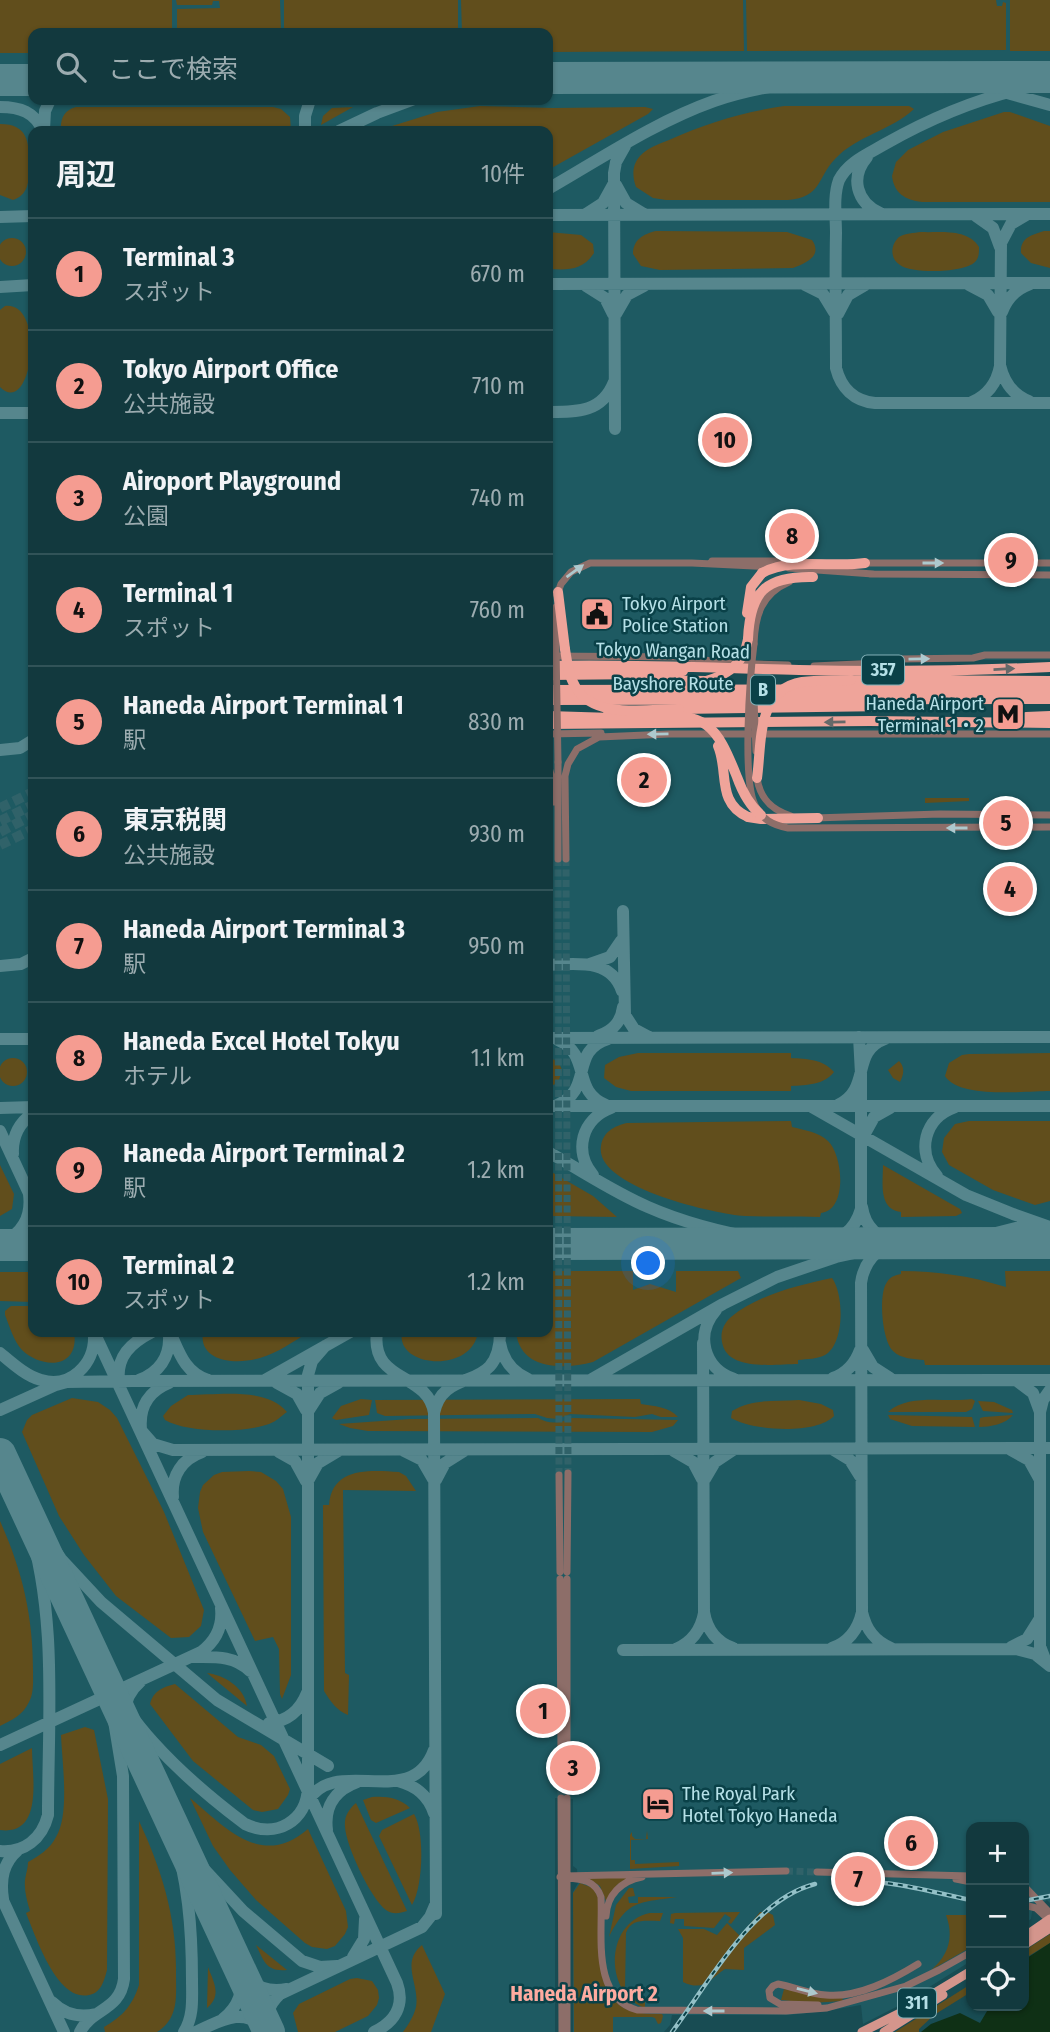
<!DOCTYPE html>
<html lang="ja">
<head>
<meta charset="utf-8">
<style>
	body { margin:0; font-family:"Fira Sans Condensed","Noto Sans JP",sans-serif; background:#1b4045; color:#f1f3f6 }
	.controls { position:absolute; right:21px; bottom:21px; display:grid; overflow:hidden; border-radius:14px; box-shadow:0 2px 5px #0004 }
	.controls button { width:63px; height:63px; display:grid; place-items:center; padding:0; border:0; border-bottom:2px solid #315358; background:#12393e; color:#f1f3f6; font:35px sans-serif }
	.you { position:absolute; left:649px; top:1264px; width:24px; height:24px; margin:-18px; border:5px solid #fff; border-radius:50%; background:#1a73e8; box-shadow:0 0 0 10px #1a73e833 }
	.badge { display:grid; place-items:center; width:46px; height:46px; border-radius:50%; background:#f59c91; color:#111; font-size:23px; font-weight:700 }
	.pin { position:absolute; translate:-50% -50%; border:4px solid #fff; box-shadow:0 2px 7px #0006 }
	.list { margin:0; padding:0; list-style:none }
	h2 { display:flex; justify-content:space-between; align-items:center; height:91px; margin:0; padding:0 28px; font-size:30px }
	h2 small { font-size:23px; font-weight:400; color:#9cacb0 }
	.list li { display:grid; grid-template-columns:46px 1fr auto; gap:21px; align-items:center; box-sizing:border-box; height:112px; padding:0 28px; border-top:2px solid #315358 }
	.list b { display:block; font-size:26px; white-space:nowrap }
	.list p { margin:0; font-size:23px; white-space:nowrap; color:#9cacb0 }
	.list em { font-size:23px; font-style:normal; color:#9cacb0 }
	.icon { flex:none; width:38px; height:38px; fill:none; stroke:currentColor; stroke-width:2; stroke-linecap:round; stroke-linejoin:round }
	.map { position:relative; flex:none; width:1050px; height:2032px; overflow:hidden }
	.search { position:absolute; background:#12393e; box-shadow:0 2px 5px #0004; left:28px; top:28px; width:525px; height:77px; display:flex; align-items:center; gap:18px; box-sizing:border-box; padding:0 24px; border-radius:14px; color:#9cacb0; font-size:26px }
	.panel { position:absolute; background:#12393e; box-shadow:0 2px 5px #0004; left:28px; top:126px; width:525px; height:1211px; border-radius:14px }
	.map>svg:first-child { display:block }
	.built { fill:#1e5a62; fill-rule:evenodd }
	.green { fill:#614e1c }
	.water { fill:#0f3015 }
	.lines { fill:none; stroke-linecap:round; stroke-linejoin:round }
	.taxiway { stroke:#56868d; stroke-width:12 }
	.runway { stroke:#56868d; stroke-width:32 }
	.minor-tunnel { stroke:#306269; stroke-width:7; stroke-dasharray:7 3.5; stroke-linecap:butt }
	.highway-tunnel { stroke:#306269; stroke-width:10; stroke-dasharray:10 5; stroke-linecap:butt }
	.minor { stroke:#8d6e69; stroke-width:7 }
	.major { stroke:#d4958c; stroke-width:9 }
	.highway { stroke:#efa49a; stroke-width:10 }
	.rail-casing { stroke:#93c0c7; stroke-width:4.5 }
	.rail { stroke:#0a4148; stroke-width:2; stroke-dasharray:5; stroke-linecap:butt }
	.minor-bridge { stroke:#8d6e69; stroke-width:7 }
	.highway-bridge { stroke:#efa49a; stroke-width:10 }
	.oneway { fill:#adc9ce }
	.oneway2 { fill:#666969 }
	.labels { text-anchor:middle; stroke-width:5; stroke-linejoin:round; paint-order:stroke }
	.shield { fill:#0a4148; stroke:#82b0b7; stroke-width:2 }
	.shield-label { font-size:18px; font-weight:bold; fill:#b5e0e7 }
	.poi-label { font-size:19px; fill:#b5e0e7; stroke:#0a4148; text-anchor:start }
	.street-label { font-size:19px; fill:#b5e0e7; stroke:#0a4148 }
	.neighbourhood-label { font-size:21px; font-weight:bold; fill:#feaba0; stroke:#0a4148 }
</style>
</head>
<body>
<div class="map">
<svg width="1050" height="2032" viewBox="0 0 1050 2032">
	<rect width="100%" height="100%" fill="#184c53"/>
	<!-- built -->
	<path class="built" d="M0,0H1050V660H548V131H33V1332H548V729L1050,728V1903L1047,1900L1032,1911L1031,1919L1024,1924V1827H971V1961L902,2004L863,2024L861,2005L826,2011L788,2015H672L670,2025L664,2032H573V1892L578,1883L577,1869L573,1866V1799L555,1798V2032H0ZM33,33H548V100H33Z"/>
	<!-- green -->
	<path class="green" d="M0,0H172V33H33V53H0Z
		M176,0H280L281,29L278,33H177V9L220,8L219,1H213L212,5H177Z
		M284,0H458V33H282L284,30Z
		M461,0H743L744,51L548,52V33H462Z
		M746,0H996L997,6H1002L1003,2L1006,3V50L747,51Z
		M1010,0H1050V51H1010Z
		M480,106L553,108L645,107L653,109L648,114L548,170V131H376L437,112Z
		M784,106H909L914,109C892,130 856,136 835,159C817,178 822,197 788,200H666L653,198L636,187C632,176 632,165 640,156C647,148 659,144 669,140C706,123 743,112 784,106Z
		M76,107H273L281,109L290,117L291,131H61C60,119 64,110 76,107Z
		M353,107L321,125L323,116L332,108Z
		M1004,112H1010L1050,126V202H922C905,200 894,193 892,176L896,162L908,150L943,132Z
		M0,124C30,124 29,145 29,168C29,182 28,195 13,200L0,195Z
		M656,231L787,232L812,240C823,256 806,263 793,268L660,270L641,266L633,254C633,240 643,234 656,231Z
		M1044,231H1050V268L1031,263L1021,253C1020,238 1031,235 1044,231Z
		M548,232L581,235L593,244L594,253C582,271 568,270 548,269Z
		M921,232C940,233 967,228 979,247C979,253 979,258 975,262C964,273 912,274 900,265C890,259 890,245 899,237C905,233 914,233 921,232Z
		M-2 252a14 14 0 1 1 28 0a14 14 0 1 1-28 0Z
		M5,306C47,301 32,419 0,387V310Z
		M925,798H969V801L925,803Z
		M638,1053H791V1058C807,1059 823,1059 834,1072C824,1085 807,1085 791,1086V1091H631L616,1087L604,1078L605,1065L619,1057Z
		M1050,1053V1091C1025,1091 959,1099 945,1076L949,1063L962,1055L969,1054Z
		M548,1056L559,1063L562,1070L558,1083L548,1087Z
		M-1 1072a14 14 0 1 1 28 0a14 14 0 1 1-28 0Z
		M899,1061C905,1067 904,1074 900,1082L893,1078L888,1070Z
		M791,1121L792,1127C804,1130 819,1132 828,1141C843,1155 848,1210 821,1213L820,1217C795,1216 770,1217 745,1216C715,1214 594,1187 601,1146C603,1132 614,1126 627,1123Z
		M969,1121H1050V1201L1035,1205L993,1190L949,1165L942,1152L944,1138L955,1124Z
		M0,1165L14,1194L12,1209L0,1216Z
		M883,1165L960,1209L962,1213L956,1216L901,1217V1212C878,1209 883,1183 883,1165Z
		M548,1170L593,1196L617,1217L548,1216Z
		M548,1271H633V1290L650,1284L676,1292V1271H738L741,1278L593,1362C563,1370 520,1370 516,1332H548Z
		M901,1271C938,1271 970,1276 1006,1287L1005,1271H1050V1365H925L924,1360C914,1359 901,1359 893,1351C882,1341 878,1294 887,1282C890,1277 895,1275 901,1274Z
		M0,1272H33V1302L0,1301Z
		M832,1278C844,1294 845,1344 825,1355C818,1359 807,1359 798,1360V1364C775,1364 727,1372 722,1342C720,1332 724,1323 731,1317C757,1295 799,1285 832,1278Z
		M11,1306H33V1332H74C80,1368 43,1370 22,1350C14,1342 9,1325 5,1315V1311Z
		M203,1332H309C294,1341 278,1353 260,1358C238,1365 198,1363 203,1332Z
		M402,1332H478C472,1374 395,1368 402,1332Z
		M188,1395C218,1395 267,1387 287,1412C281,1416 277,1421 269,1424C245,1433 187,1433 165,1420L163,1416L171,1406Z
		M72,1398L98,1402L110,1410L117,1418L164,1512L204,1610L201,1626L189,1637L171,1638L116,1596L84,1555L59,1516L22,1432L27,1420L32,1415Z
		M361,1399L372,1400L369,1415L336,1420L332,1418L341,1406Z
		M640,1399L641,1404C653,1406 670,1407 678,1417H661L652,1414L635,1417L570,1414L558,1419L547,1418L535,1414L385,1416L377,1413L375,1400Z
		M972,1399L975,1401L972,1409L966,1412H888C909,1393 947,1403 972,1399Z
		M799,1400L821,1404L833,1410L834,1416C816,1435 753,1431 731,1418L732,1411C753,1398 775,1402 799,1400Z
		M978,1401L994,1402L1012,1410L1013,1413L983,1411Z
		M888,1415L972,1417L975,1427L912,1426L890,1419Z
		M1013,1415C1006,1424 990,1427 979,1427L980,1418L984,1417Z
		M538,1418C551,1425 559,1423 572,1418L678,1420L673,1426L652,1432L368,1431L350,1428L339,1424L410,1419Z
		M249,1471L261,1472L276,1481L283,1489L291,1517V1675L282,1699L280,1694L279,1649L273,1637L255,1641L203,1532L198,1508L200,1492L203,1485L214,1475L222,1472Z
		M399,1472L406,1476L416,1491L343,1490L345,1673L349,1675L348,1715C336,1710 331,1702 324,1691L323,1505H329C332,1467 369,1470 399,1472Z
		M0,1521C22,1570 33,1615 33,1670C33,1680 34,1693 29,1702C23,1715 12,1720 0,1726Z
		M207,1673C224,1675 244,1687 247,1706Z
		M175,1684L238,1737L261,1745L274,1756L290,1789L288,1795L278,1809L262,1812L253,1810L193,1761L150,1704C153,1691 163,1687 175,1684Z
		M85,1727L94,1730L108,1799L107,1970C104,1981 101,1993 89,1995C57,2002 36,1937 26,1913L30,1911C27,1901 24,1891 25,1880C26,1873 28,1868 28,1862C39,1856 50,1849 56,1837C70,1814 62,1762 61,1735Z
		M32,1748C32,1776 44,1836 0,1830V1764Z
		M372,1797C387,1796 400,1798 410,1808L376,1823L371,1820L363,1800Z
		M190,1798C226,1828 262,1869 308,1829L346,1911L348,1927L345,1934L335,1946L327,1949L312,1947L305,1943L256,1900L230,1870L213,1846Z
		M356,1803L407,1911C400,1913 393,1915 386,1910C371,1899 346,1846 345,1827C344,1817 348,1810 356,1803Z
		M414,1814C425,1832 423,1887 412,1905L379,1836L382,1830Z
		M139,1821C162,1870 177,1919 176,1974C176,1997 179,2018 157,2032H105L104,2027C123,2016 132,2006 139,1985Z
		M647,1831L648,1839L631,1840V1860H635V1864L679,1862V1866L630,1869V1835L632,1832V1836L635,1839H646Z
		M631,1876L617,1885L606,1901L600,1886L586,1877Z
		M580,1883L593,1888L598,1897L603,1980C615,2011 631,2014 662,2014L663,2016L661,2023L658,2024L655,2018L652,2017H613V2032H574L573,1893Z
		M629,1888H633L635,1896L628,1897L629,1903H638V1897H677C637,1903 628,1900 609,1937L616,1905Z
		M740,1912L731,1924L728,1922L731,1918L725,1914L714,1928L684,1926V1919H675L674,1924L670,1923L671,1914L675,1913Z
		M760,1912H767L773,1915L775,1925L744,1948V1970L725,1969C710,1979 704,1992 683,1982V1938L678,1929H704L717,1935L727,1923L740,1936Z
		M650,1913H663L660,1921C646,1921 631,1918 626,1933L625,1989L631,1997L645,1998V2008C603,1993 605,1922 650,1913Z
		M946,1915H971V1947L931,1970C949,1955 954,1937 946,1915Z
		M1050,1934V1943L1024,1959V1951Z
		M256,1945L287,1970C266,1972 264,1961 256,1945Z
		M422,1945L445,1994L431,2032H403C408,2025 414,2016 416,2007C420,1984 400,1963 422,1945Z
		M208,1967C214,1983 222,1995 207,2008Z
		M357,1978L372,1981L378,1990L379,1998L377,2005L368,2016L335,2032H298L293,2013L299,2004L350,1979Z
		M971,1984V1992L934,2015L919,2029V2032H895Z
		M784,1989L842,1997L843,2001L811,2003L781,2000Z"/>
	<!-- water -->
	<path class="water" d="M1050,1943V2032H921L931,2024L960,2013L980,2023L990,2006H1024V1960Z"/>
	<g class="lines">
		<!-- taxiway -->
		<path class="taxiway" d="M909,78L982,86L1050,105
			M0,83L14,80
			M1050,83C990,93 938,114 885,144C868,154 848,162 839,180C833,196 836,217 836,233C835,278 836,323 836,368C841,388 854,401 875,403H1050
			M0,107C20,107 35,112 43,131
			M44,130L45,111L50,100
			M305,131V116L310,100
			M339,131L377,113L412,100
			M867,157C850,177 856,202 880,213
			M616,185L626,203L644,214
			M548,189C602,158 655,122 714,101C756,87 798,81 841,78
			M586,214L603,203L613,185
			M548,215L1050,214
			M976,216L993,228L1000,247
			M0,217L33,216
			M548,284L1050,283
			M805,285L823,294L834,312
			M969,285L988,295L998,312
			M586,286L605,298L613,314
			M0,287L33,285
			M1002,312C1007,298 1016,289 1030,284
			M616,314L627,295L644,286
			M838,314L848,295L865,285
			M1000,365C1004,382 1013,395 1029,401
			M1000,368L1001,243L1011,224L1026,215
			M972,402C988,395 997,382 1000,366
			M548,412C576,412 602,413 614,382
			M0,413H33
			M615,429L614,173L616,162L625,146
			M0,750L20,748L33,740
			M623,911L625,1015L634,1029L649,1037
			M590,964L610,957L621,941
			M548,965C576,964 611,958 622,991
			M0,966L21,964L33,958
			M598,1036C613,1031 621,1022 623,1007
			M548,1038L1050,1037
			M0,1039H33
			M558,1040C592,1055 571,1091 606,1105
			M557,1105C594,1090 569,1051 608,1039
			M838,1105C872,1089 850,1052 885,1039
			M548,1106H1050
			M812,1107L966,1195L1013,1214L1050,1227
			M0,1108L33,1107
			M0,1131L33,1202
			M863,1137L874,1117L890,1108
			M548,1152C581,1170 613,1192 648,1207C691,1226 737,1236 784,1243
			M13,1154C12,1137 19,1123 33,1113
			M593,1175C573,1151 582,1119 611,1108
			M937,1176C916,1152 924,1118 955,1107
			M862,1207C865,1227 878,1239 898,1243
			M0,1243C22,1235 32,1217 29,1194
			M816,1243C839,1241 854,1233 861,1209V1074L859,1037
			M936,1243L988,1235L1036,1223
			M548,1249L605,1243
			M716,1310C695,1334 703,1368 734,1379
			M94,1332L397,1983C405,2005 395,2022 374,2032
			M170,1332C179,1352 185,1373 208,1380
			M377,1332C370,1383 428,1372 434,1413L436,1914
			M500,1343C503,1360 512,1372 528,1379
			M703,1343L704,1612C707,1630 716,1642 733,1648
			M863,1350L873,1367L890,1378
			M0,1353C12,1363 26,1376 41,1380C70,1389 95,1364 94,1336
			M833,1378C847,1373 855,1364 860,1350
			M592,1379L723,1304L777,1277L836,1257L901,1243
			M139,1380C159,1373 170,1357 169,1336
			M265,1380L350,1332
			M1017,1381L1033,1393L1040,1412
			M119,1382C116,1356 131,1343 152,1332
			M277,1383L297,1394L306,1410
			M56,1385L67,1382L133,1381L1050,1380
			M0,1410L60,1383
			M309,1410L320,1393L338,1383
			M434,1413C444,1364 500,1396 500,1332
			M139,1428L153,1444L173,1450L1050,1448
			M141,1429C139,1407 149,1391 169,1383
			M832,1449L850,1460L860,1476
			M1011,1450L1029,1460L1039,1478
			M404,1451L422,1460L433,1479
			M674,1451L693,1462L702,1479
			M279,1452L295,1461L306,1481
			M309,1479L318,1463L338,1451
			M705,1479L715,1462L733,1450
			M436,1480L445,1463L464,1451
			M173,1497C171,1476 182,1459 202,1452
			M22,1502L61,1559L101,1602L217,1700L328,1766
			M862,1612C866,1629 874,1641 891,1648
			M1011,1647L1027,1639L1039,1620
			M832,1648C849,1642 858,1630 862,1612L861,1283C863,1267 870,1256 884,1247
			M676,1649C692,1642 701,1630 704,1613
			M623,1650L1016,1649L1035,1654L1050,1666
			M192,1657C214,1657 234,1655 250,1671
			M1046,1662L1040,1646V1412L1043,1400L1050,1390
			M102,1673C118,1697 133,1720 153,1742C180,1772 213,1800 245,1824C276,1839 307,1821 308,1787V1375L312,1361L325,1346
			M269,1723C288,1721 300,1711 307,1693
			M127,1727C122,1709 126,1694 140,1682
			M0,1745L201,1652C216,1641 223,1627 221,1608
			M398,1781C416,1786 428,1795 434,1813
			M307,1802C336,1753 411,1813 434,1750
			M166,1810L204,1869L243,1911L302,1961L320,1967L337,1966
			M172,1830C188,1879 192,1928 192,1980C192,1998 194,2016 184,2032
			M327,1830C324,1807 335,1790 357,1782
			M0,1851C24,1853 42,1839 48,1815C48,1717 58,1614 27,1519
			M0,1894L64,2032
			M3,1899C0,1879 3,1863 18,1850
			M353,1957L364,1939L365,1919
			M240,1969C251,1986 267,1993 287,1989
			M52,2002C64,2014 79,2018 96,2014
			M223,2019C239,2006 244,1991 240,1971
			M80,2032C92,2008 120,2011 124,1979L123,1776L113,1715L95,1660
			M196,2032C221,2020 246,2005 268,2032
			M268,2032C265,2017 268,2005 280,1994L422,1927L430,1917L436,1903"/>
		<!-- runway -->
		<path class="runway" d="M548,78L1050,77
			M0,80H33
			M548,1244L1050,1243
			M0,1245H33
			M0,1454L269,2032"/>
		<!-- minor-tunnel -->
		<path class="minor-tunnel" d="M558,859L559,1475
			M566,859L568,1473
			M561,1798V1759
			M567,1798V1762
			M786,1871L817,1872"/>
		<!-- highway-tunnel -->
		<path class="highway-tunnel" d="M0,808L33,792
			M0,821L33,805
			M0,832L33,815
			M0,845L33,829"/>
		<!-- minor -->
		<path class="minor" d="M712,561H794
			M789,568L873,574
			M870,574L1050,575
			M557,595L561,584L571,572L590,563H692L774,567
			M556,607V648
			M754,644C755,616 761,594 789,582
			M548,656L680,657L728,663L788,665
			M814,666L879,663L899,659L973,658L985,655H1050
			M548,734L601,733
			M558,762V859
			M548,764L552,778L553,802
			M757,778C760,799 772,810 791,816
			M814,818L940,814L1050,815
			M566,859L565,776L568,764L577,749L599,737L669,734H1050
			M559,1475L560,1572
			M567,1572L568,1473
			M560,1579L561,1759
			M567,1762V1579
			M561,1798L562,2032
			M567,1798V2032
			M817,1872L971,1876
			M564,1876L786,1871
			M560,1877C577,1879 595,1878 601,1897C603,1934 591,1997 637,2010L786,2011L827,2008L906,1986L939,1970L971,1952
			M956,1879L971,1882
			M1024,1886L1050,1913
			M1024,1905L1036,1908L1050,1921
			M606,1916C607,1895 621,1881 642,1877
			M818,2005L780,2004L770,1998L769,1991L773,1986L778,1984C794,1987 810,1994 826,1995C858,1998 892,1980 918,1964"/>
		<!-- major -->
		<path class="major" d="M1024,1937L1050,1919
			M1024,1945L1050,1928
			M862,2032L908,2009L971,1971
			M884,2032L943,1995"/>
		<!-- highway -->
		<path class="highway" d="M558,592L565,649
			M747,613L751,587L762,573
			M748,639C750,592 765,576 813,577
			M548,666C632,664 715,668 799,670C883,672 966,671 1050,667
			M548,675L645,674L683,671
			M851,680L1050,681
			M548,690L1050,689
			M548,700L1050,699
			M679,709L890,706
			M608,714L647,717
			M548,716L613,718
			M1026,717L1050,716
			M548,724L870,721L1050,723
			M748,817L761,819L818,818"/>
		<!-- rail casing -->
		<g class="rail-casing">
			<path id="rail" d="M838,1883C885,1877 926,1891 971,1900
				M1024,1901L1050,1896
				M672,2032C709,1983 752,1900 815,1884"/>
		</g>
		<!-- rail -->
		<use href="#rail" class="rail"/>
		<!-- minor-bridge -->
		<path class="minor-bridge" d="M865,563H1050
			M754,644C750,675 742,779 755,805C762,820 773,825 788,828L1050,827
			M556,648L558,762
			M754,700L756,751"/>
		<!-- highway-bridge -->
		<path class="highway-bridge" d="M762,573C792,557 832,568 865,563
			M565,649C567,661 568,675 575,686C593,720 648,709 679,709
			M632,680L706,681C729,675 744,663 748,639
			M647,717C707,712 716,724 737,777C742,791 749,805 761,815
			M718,746C729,771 716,803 748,817
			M757,778C762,743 756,690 802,682C818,680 835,681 851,680"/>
	</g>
	<!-- one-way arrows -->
	<defs><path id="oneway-solid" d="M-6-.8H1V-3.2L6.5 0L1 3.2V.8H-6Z" transform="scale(1.75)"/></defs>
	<g class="oneway">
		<use href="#oneway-solid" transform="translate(933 563)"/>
		<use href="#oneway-solid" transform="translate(575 571) rotate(-36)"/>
		<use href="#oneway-solid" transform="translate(919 659) rotate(-1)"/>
		<use href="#oneway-solid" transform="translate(658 734) rotate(179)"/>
		<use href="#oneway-solid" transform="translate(957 828) rotate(-180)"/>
		<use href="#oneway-solid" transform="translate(722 1873) rotate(-2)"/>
		<use href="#oneway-solid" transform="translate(807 1991) rotate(14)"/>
		<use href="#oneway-solid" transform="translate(714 2011) rotate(180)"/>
	</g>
	<g class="oneway2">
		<use href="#oneway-solid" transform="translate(1004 669) rotate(-3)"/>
		<use href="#oneway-solid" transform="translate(835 722) rotate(179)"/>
	</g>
	<!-- icons -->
	<defs>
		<g id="civic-square" transform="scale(1.75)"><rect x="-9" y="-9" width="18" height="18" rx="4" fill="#f59c91" stroke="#0a4148"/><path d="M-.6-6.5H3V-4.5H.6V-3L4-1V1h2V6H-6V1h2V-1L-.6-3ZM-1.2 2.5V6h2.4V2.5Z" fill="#111"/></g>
		<g id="metro-square" transform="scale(1.75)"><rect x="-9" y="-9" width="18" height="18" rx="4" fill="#f59c91" stroke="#0a4148"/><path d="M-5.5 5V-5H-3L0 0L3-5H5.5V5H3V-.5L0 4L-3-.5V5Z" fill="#111"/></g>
		<g id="hotel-square" transform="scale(1.75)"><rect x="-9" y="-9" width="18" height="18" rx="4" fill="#f59c91" stroke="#0a4148"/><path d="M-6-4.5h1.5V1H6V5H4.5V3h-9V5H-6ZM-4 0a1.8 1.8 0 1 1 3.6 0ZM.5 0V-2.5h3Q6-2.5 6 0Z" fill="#111"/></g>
	</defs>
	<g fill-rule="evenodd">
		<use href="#civic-square" x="597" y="614"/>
		<use href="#metro-square" x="1008" y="714"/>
		<use href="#hotel-square" x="658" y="1804"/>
	</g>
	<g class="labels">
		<!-- shield labels -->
		<g class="shield">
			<rect x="862" y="655.5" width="42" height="29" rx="5"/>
			<rect x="751" y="675.5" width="24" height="29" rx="5"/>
			<rect x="898" y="1988.5" width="38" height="29" rx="5"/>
		</g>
		<g class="shield-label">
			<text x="883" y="676">357</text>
			<text x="763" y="696">B</text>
			<text x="917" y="2009">311</text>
		</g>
		<!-- poi labels -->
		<g class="poi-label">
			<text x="622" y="610">Tokyo Airport<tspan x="622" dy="22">Police Station</tspan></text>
			<text x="984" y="710" text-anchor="end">Haneda Airport<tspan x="984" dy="22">Terminal 1・2</tspan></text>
			<text x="682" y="1800">The Royal Park<tspan x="682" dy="22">Hotel Tokyo Haneda</tspan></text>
		</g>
		<!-- street labels -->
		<g class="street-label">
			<text transform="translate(673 650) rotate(1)" y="7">Tokyo Wangan Road</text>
			<text x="673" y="690">Bayshore Route</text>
		</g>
		<!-- neighbourhood labels -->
		<g class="neighbourhood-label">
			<text x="584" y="2001">Haneda Airport 2</text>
		</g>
	</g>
</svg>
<div class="controls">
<button>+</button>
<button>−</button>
<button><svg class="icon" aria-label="locate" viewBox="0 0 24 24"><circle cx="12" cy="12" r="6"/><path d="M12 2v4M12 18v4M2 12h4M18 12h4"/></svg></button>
</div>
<div class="you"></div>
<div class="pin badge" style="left:543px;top:1711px">1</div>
<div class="pin badge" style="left:644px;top:780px">2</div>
<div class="pin badge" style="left:573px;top:1768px">3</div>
<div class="pin badge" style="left:1010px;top:889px">4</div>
<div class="pin badge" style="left:1006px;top:823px">5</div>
<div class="pin badge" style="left:911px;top:1843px">6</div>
<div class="pin badge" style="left:858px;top:1879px">7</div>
<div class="pin badge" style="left:792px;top:536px">8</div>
<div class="pin badge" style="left:1011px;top:560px">9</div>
<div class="pin badge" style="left:725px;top:440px">10</div>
<div class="search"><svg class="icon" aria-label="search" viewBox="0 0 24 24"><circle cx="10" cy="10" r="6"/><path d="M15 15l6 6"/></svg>ここで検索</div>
<section class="panel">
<h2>周辺<small>10件</small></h2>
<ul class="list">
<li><span class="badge">1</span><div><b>Terminal 3</b><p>スポット</p></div><em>670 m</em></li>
<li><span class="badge">2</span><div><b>Tokyo Airport Office</b><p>公共施設</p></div><em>710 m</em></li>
<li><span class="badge">3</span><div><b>Airoport Playground</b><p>公園</p></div><em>740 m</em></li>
<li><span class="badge">4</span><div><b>Terminal 1</b><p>スポット</p></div><em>760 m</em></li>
<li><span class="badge">5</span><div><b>Haneda Airport Terminal 1</b><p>駅</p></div><em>830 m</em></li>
<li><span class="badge">6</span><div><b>東京税関</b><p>公共施設</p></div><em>930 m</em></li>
<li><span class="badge">7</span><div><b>Haneda Airport Terminal 3</b><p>駅</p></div><em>950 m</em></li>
<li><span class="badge">8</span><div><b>Haneda Excel Hotel Tokyu</b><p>ホテル</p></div><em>1.1 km</em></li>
<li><span class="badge">9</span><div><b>Haneda Airport Terminal 2</b><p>駅</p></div><em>1.2 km</em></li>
<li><span class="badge">10</span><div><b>Terminal 2</b><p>スポット</p></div><em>1.2 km</em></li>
</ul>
</section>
</div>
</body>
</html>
